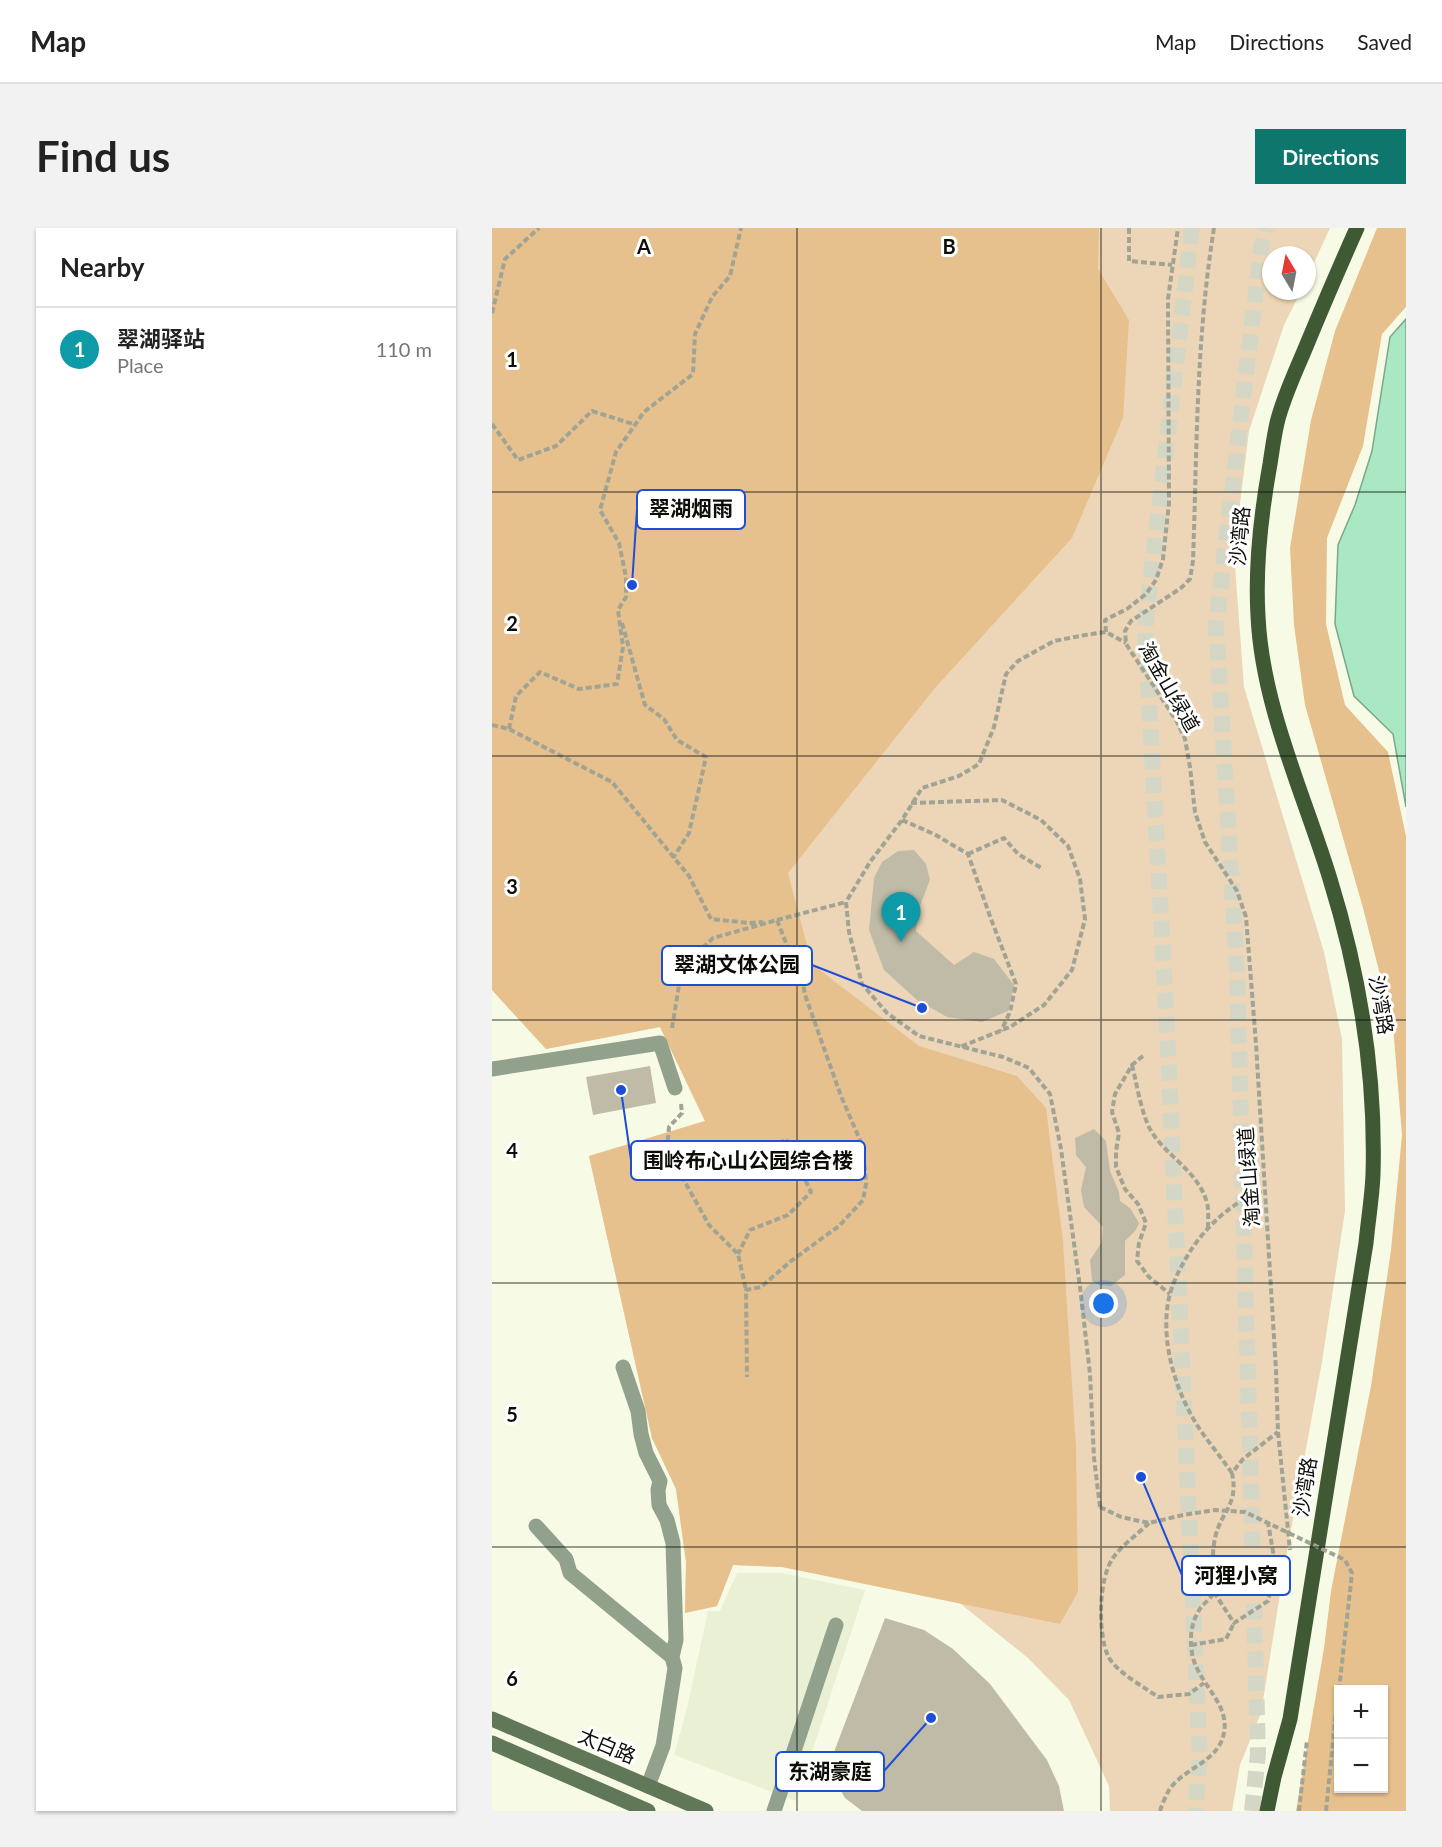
<!DOCTYPE html>
<html lang="en">
<head>
<meta charset="utf-8">
<style>
	body { margin:0; font-family:Lato,"Noto Sans SC",sans-serif; background:#f2f2f2; color:#222 }
	.controls { position:absolute; right:18px; bottom:18px; display:grid; overflow:hidden; border-radius:0px; box-shadow:0 2px 4px #0004 }
	.controls button { width:54px; height:54px; display:grid; place-items:center; padding:0; border:0; border-bottom:2px solid #e0e0e0; background:#fff; color:#222; font:30px sans-serif }
	.compass { position:absolute; left:770px; top:18px; width:54px; height:54px; border-radius:50%; background:#fff; box-shadow:0 2px 4px #0004; rotate:350deg }
	.you { position:absolute; left:612px; top:1076px; width:21px; height:21px; margin:-15px; border:4px solid #fff; border-radius:50%; background:#1a73e8; box-shadow:0 0 0 9px #1a73e833 }
	.badge { display:grid; place-items:center; width:39px; height:39px; border-radius:50%; background:#0f766e; color:#fff; font-size:20px; font-weight:700 }
	.pin { position:absolute; translate:-50% -50px; filter:drop-shadow(0 2px 3px #0008) }
	.pin::after { content:''; position:absolute; top:32px; width:21px; height:18px; background:inherit; clip-path:polygon(0 0,100% 0,50% 100%) }
	.list { margin:0; padding:0; list-style:none }
	h2 { display:flex; justify-content:space-between; align-items:center; height:78px; margin:0; padding:0 24px; font-size:26px }
	h2 small { font-size:20px; font-weight:400; color:#767676 }
	.list li { display:grid; grid-template-columns:39px 1fr auto; gap:18px; align-items:center; box-sizing:border-box; height:84px; padding:0 24px; border-top:2px solid #e0e0e0 }
	.list b { display:block; font-size:22px; white-space:nowrap }
	.list p { margin:0; font-size:20px; white-space:nowrap; color:#767676 }
	.list em { font-size:20px; font-style:normal; color:#767676 }
	.map { position:relative; flex:none; width:914px; height:1583px; overflow:hidden; border-radius:0px }
	header { display:flex; align-items:center; gap:36px; box-sizing:border-box; height:84px; padding:0 30px; background:#fff; border-bottom:2px solid #e0e0e0 }
	header strong { font-size:28px }
	nav { display:flex; gap:33px; margin-inline-start:auto; font-size:21px }
	.intro { display:flex; align-items:center; justify-content:space-between; box-sizing:border-box; height:144px; padding:0 36px }
	h1 { margin:0; font-size:42px }
	.button { padding:15px 27px; border-radius:0px; background:#0f766e; color:#fff; font-size:21px; font-weight:700 }
	main { display:flex; gap:36px; padding:0 36px }
	aside { flex:1; background:#fff; border-radius:0px; box-shadow:0 2px 4px #0004 }
	.map>svg:first-child { display:block }
	.built { fill:#eaf0d4 }
	.green { fill:#edd6b7 }
	.forest { fill:#e7c18d; fill-rule:evenodd }
	.water { fill:#aae8c3; stroke:#7ba78b; stroke-width:1.5 }
	.building { fill:#c0bba7 }
	.lines { fill:none; stroke-linecap:round; stroke-linejoin:round }
	.trunk-tunnel { stroke:#d4d7c5; stroke-width:16; stroke-dasharray:16 8; stroke-linecap:butt }
	.path { stroke:#a1a494; stroke-width:4; stroke-dasharray:6 3; stroke-linecap:butt }
	.minor { stroke:#91a18b; stroke-width:15 }
	.secondary { stroke:#607758; stroke-width:15 }
	.primary { stroke:#3e5934; stroke-width:15 }
	.path-bridge { stroke:#a1a494; stroke-width:4; stroke-dasharray:6 3; stroke-linecap:butt }
	.grid { fill:none; stroke:#0c0e07; stroke-width:1.5; stroke-opacity:0.55 }
	.labels { text-anchor:middle; stroke-width:6; stroke-linejoin:round; paint-order:stroke }
	.street-label { font-size:20px; fill:#0c0e07; stroke:#fff }
	.grid-label { font-size:20px; text-anchor:middle; font-weight:bold; fill:#0c0e07; stroke:#fff; stroke-width:6; stroke-linejoin:round; paint-order:stroke }
	.leader { fill:none; stroke:#1d4ed8; stroke-width:2 }
	.callout-dot { fill:#1d4ed8; stroke:#fff; stroke-width:2 }
	.callout { fill:#fff; stroke:#1d4ed8; stroke-width:2 }
	.callout-label { font-size:21px; text-anchor:middle; font-weight:bold; fill:#0c0e07 }
</style>
</head>
<body>
<header>
<strong>Map</strong>
<nav><a>Map</a><a>Directions</a><a>Saved</a></nav>
</header>
<div class="intro"><h1>Find us</h1><a class="button">Directions</a></div>
<main>
<aside>
<h2>Nearby<small></small></h2>
<ul class="list">
<li><span class="badge" style="background:#0f9aa8">1</span><div><b>翠湖驿站</b><p>Place</p></div><em>110 m</em></li>
</ul>
</aside>
<div class="map">
<svg width="914" height="1583" viewBox="0 0 914 1583">
	<rect width="100%" height="100%" fill="#f7fbe6"/>
	<!-- built -->
	<path class="built" d="M245,1345H289L373,1362L304,1573L182,1527L195,1480L216,1383H228Z"/>
	<!-- green -->
	<path class="green" d="M0,0H838L815,50V27H779V63H809L792,97L757,203L742,324L752,459L832,724L850,811L853,983L830,1134L794,1329L769,1485L748,1537L740,1583H618L617,1558L577,1472L536,1430L465,1373L290,1339L241,1337L225,1378L193,1385L194,1334L184,1261L160,1210L97,928L213,893L168,799L54,821L0,762Z"/>
	<!-- forest -->
	<path class="forest" d="M0,0H607L606,41L637,92L631,190L580,310L443,460L296,645L320,736L427,818L525,848L554,880L571,1013L584,1220L586,1364L568,1396L290,1339L241,1337L225,1378L193,1385L194,1334L184,1261L160,1210L97,928L213,893L168,799L54,821L0,762Z
		M885,0H914V79L890,106L871,218L835,310L834,396L853,477L896,524L914,608V1583H804L832,1420L839,1363L879,1158L899,1022L910,907L901,798L871,680L813,477L802,397L798,320L819,192L843,103ZM846,1462H892V1560H846Z"/>
	<!-- water -->
	<path class="water" d="M914,91V579L901,506L862,468L843,396L846,317L863,277L880,223L898,109Z"/>
	<!-- building -->
	<path class="building" d="M422,622L434,636L438,652L426,683L424,703L462,737L482,724L502,731L522,757L516,783L490,794L455,789L425,772L392,742L377,702L382,650L390,634L406,623Z
		M158,838L164,875L101,887L94,849Z
		M602,901L614,913L618,943L627,964L628,973L638,980L647,995L644,1002L633,1013V1047L619,1058L607,1057L600,1053L598,1032L610,1014L611,999L592,979L589,962L594,939L584,927L583,910Z
		M393,1390L432,1402L461,1421L498,1456L555,1532L567,1558L572,1583H370L353,1570L344,1554L340,1541L342,1524Z"/>
	<g class="lines">
		<!-- trunk-tunnel -->
		<path class="trunk-tunnel" d="M700,0L653,400L674,780L708,1530L703,1583
			M760,1583L766,1526L745,742L724,397L769,21L774,0"/>
		<!-- path -->
		<path class="path" d="M637,0V33L680,37
			M722,0C704,111 705,221 701,333L698,351L689,360L639,393L633,403L634,416L684,492L693,511L698,539L703,584L713,614L745,663L754,689L764,816L784,1142L786,1204L798,1322
			M0,85L13,31L47,0
			M0,196L26,232L64,218L100,183L144,197
			M130,395L153,477L172,491L185,512L214,529L197,605L181,630
			M614,404L613,392L635,381L654,366L664,352L671,331L677,275L676,71L686,0
			M0,497L17,501L120,554L197,648L219,691L257,695L271,694
			M17,501L24,468L48,444L87,461L125,456L131,419L126,382L134,369V349L127,315L108,282L124,224L152,184L201,146L203,106L220,69L238,48L249,0
			M419,575L510,572L549,592L576,618L588,651L593,691L580,742L552,777L518,799L468,819
			M410,592L442,606L476,626L499,691L524,756L518,784L509,803
			M476,626L512,610L526,626L551,641
			M285,692L354,674
			M180,800L190,739L221,710L285,692L294,715L309,744L313,767L349,868L371,919L374,956L371,972L347,998L299,1033L269,1059L254,1062L255,1149
			M651,828L640,837L623,866L620,884L627,905L624,923V939L633,961L646,976L654,995L647,1015L645,1033L657,1049L678,1066
			M640,837C645,857 648,878 656,897C670,927 706,941 715,975C717,982 716,991 716,999
			M189,876L190,885L177,899L175,922L217,997L246,1026L254,1062
			M176,923L224,948L269,931L294,911L319,964L296,987L258,1002L246,1026
			M740,1245C729,1229 716,1214 705,1197C684,1163 669,1116 676,1075C679,1056 689,1038 699,1022C717,995 742,973 772,962
			M608,1279L602,1230L598,1146L588,1059L569,921L558,866L537,840L511,829L427,808L395,785L370,756L357,704L354,674L378,634L410,592L430,560L467,548L487,536L502,499L514,446L526,433L562,413L593,407L614,404L634,415
			M657,1295C646,1306 630,1317 621,1330C606,1351 606,1406 616,1428C623,1443 652,1459 666,1469L697,1466L712,1455
			M722,1364L742,1395L776,1373L784,1340L776,1295
			M699,1417L734,1411L742,1395
			M668,1583C670,1576 674,1568 677,1562C690,1542 721,1535 730,1512C743,1477 705,1457 700,1425C697,1408 700,1391 710,1378C714,1374 720,1369 722,1364C727,1352 721,1340 721,1328C721,1322 722,1315 723,1310C729,1283 747,1277 740,1245L751,1231L786,1204
			M807,1583L815,1512
			M834,1583L846,1463"/>
		<!-- minor -->
		<path class="minor" d="M0,841L168,815L183,860
			M131,1139L146,1183L149,1206L154,1225L168,1253L166,1262L167,1277L175,1292L181,1315L184,1412L180,1429
			M44,1298L74,1331L78,1345L180,1429L183,1440L171,1518L156,1558
			M282,1583L344,1397"/>
		<!-- secondary -->
		<path class="secondary" d="M0,1491L214,1583
			M0,1515L156,1583"/>
		<!-- primary -->
		<path class="primary" d="M775,1583L782,1549L798,1491L874,1015C876,993 880,970 881,947C884,846 868,748 838,651C812,566 770,478 766,388C763,338 769,286 778,236C780,223 782,208 785,195C791,170 803,145 813,121C830,80 847,40 865,0"/>
		<!-- path-bridge -->
		<path class="path-bridge" d="M608,1279L629,1289L657,1295L691,1287L723,1282L753,1284L853,1332L860,1345L847,1462"/>
	</g>
	<!-- grid -->
	<path class="grid" d="M305,0V1583M609,0V1583M0,264H914M0,528H914M0,792H914M0,1055H914M0,1319H914"/>
	<g class="labels">
		<!-- street labels -->
		<g class="street-label">
			<text transform="translate(748 308) rotate(-85)" y="7">沙湾路</text>
			<text transform="translate(677 459) rotate(60)" y="7">淘金山绿道</text>
			<text transform="translate(889 777) rotate(80)" y="7">沙湾路</text>
			<text transform="translate(757 949) rotate(-94)" y="7">淘金山绿道</text>
			<text transform="translate(813 1259) rotate(-81)" y="7">沙湾路</text>
			<text transform="translate(115 1518) rotate(23)" y="7">太白路</text>
		</g>
	</g>
	<g class="grid-label">
		<text x="152" y="26">A</text>
		<text x="457" y="26">B</text>
		<text x="20" y="139">1</text>
		<text x="20" y="403">2</text>
		<text x="20" y="666">3</text>
		<text x="20" y="930">4</text>
		<text x="20" y="1194">5</text>
		<text x="20" y="1458">6</text>
	</g>
	<!-- callouts -->
	<path class="leader" d="M140 357L145 281M430 780L320 737M129 862L139 932M649 1249L690 1347M439 1490L392 1543"/>
	<g class="callout-dot">
		<circle cx="140" cy="357" r="6"/>
		<circle cx="430" cy="780" r="6"/>
		<circle cx="129" cy="862" r="6"/>
		<circle cx="649" cy="1249" r="6"/>
		<circle cx="439" cy="1490" r="6"/>
	</g>
	<g class="callout">
		<rect x="145" y="262" width="108" height="39" rx="6"/>
		<rect x="170" y="718" width="150" height="39" rx="6"/>
		<rect x="139" y="913" width="234" height="39" rx="6"/>
		<rect x="690" y="1328" width="108" height="39" rx="6"/>
		<rect x="284" y="1524" width="108" height="39" rx="6"/>
	</g>
	<g class="callout-label">
		<text x="199" y="288">翠湖烟雨</text>
		<text x="245" y="744">翠湖文体公园</text>
		<text x="256" y="940">围岭布心山公园综合楼</text>
		<text x="744" y="1355">河狸小窝</text>
		<text x="338" y="1551">东湖豪庭</text>
	</g>
</svg>
<div class="controls">
<button>+</button>
<button>−</button>
</div>
<svg class="compass" viewBox="-18 -18 36 36"><path d="M0-13l5 13h-10z" fill="#e53935"/><path d="M0 13l5-13h-10z" fill="#767676"/></svg>
<div class="you"></div>
<div class="pin badge" style="left:409px;top:714px;background:#0f9aa8">1</div>
</div>
</main>
</body>
</html>
